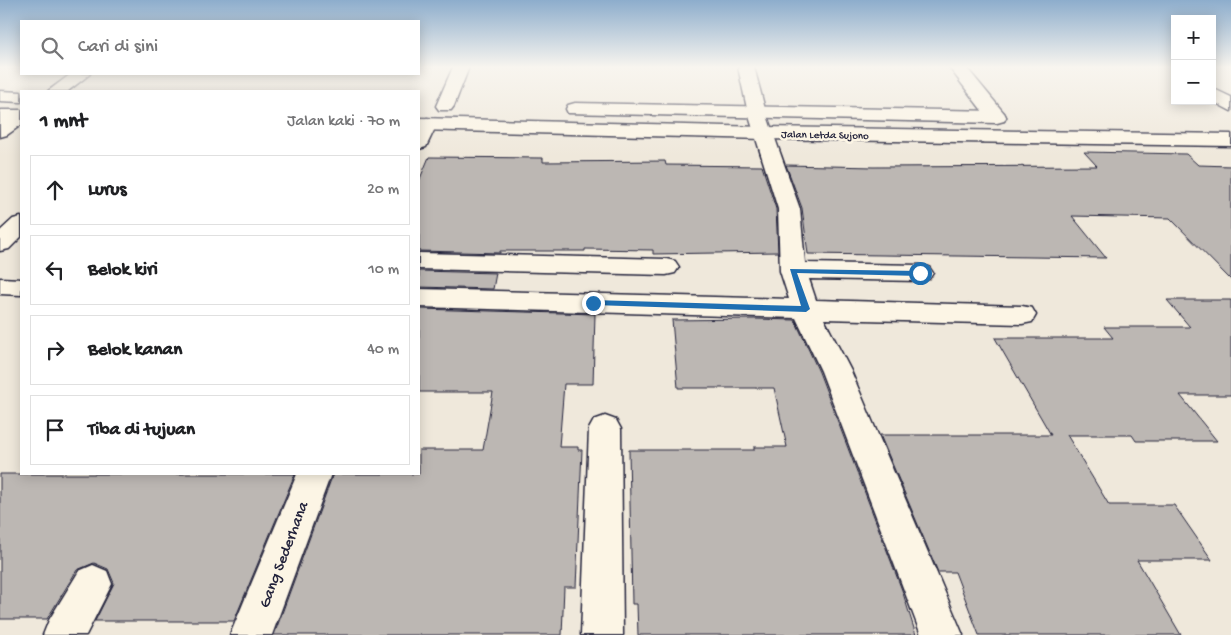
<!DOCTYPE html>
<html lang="id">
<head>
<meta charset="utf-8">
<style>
	body { margin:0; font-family:"Gochi Hand",sans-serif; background:#f6f6f6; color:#202124 }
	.controls { position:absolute; right:15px; top:15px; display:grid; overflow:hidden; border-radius:0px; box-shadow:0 2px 12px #0003 }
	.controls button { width:45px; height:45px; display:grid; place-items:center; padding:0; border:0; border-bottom:1px solid #e0e0e0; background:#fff; color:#202124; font:25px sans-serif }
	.stop { position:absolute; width:15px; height:15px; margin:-11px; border:4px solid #1f6fb2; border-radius:50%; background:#fff }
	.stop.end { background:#1f6fb2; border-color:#fff; box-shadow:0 1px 5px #0008 }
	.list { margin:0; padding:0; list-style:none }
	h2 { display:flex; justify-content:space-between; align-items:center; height:65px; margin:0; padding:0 20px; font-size:21px }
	h2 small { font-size:16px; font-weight:400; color:#757577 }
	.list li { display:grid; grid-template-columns:32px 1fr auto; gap:15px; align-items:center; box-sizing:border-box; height:70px; margin:0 10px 10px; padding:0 10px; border:1px solid #e0e0e0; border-radius:0px }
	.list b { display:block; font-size:19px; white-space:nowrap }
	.list em { font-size:16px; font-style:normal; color:#757577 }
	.icon { flex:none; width:28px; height:28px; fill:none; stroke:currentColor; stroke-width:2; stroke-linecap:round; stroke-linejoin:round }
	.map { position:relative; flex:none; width:1231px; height:635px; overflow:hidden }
	.search { position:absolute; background:#fff; box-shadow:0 2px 12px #0003; left:20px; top:20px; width:400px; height:55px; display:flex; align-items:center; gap:12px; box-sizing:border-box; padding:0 18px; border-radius:0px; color:#757577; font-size:19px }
	.panel { position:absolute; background:#fff; box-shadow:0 2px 12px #0003; left:20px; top:90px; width:400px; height:385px; border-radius:0px }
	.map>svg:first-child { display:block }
	.building { fill:#bcb7b3; stroke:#22223b }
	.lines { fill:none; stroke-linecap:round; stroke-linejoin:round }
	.minor-casing { stroke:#22223b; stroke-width:3 }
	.highway-casing { stroke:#22223b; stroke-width:3 }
	.minor { fill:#fcf5e5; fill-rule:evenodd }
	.highway { fill:#fcf5e5; fill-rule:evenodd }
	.route { fill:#1f6fb2 }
	.labels { text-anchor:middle; stroke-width:5; stroke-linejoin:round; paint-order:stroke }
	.far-street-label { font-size:11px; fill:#22223b; stroke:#fcf5e5 }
	.near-street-label { font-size:16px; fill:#22223b; stroke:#fcf5e5 }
</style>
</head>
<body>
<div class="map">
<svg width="1231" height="635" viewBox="0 0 1231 635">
	<rect width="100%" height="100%" fill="#efe8db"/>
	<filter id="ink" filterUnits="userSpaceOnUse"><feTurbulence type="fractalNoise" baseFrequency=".02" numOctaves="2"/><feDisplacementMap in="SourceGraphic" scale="10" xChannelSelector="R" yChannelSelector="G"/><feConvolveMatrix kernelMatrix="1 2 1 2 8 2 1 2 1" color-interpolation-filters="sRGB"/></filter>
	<g filter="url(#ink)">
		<!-- building -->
		<path class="building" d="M1084,152L1186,154L1198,165L1231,166V280L1170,218L1072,216L1106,258L808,254L802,208L786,165L873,167L1097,166Z
			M429,157L543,158V162L665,161L666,165L762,166L776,209L778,252L653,254V250L585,249V251H500V253L419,251V181Z
			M419,271L496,273L493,289L419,287Z
			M1167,300H1231V395H1180L1217,441H1136L1132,435H1067L1109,505H1174L1212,560H1137L1181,635H979L955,572H938L880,435H1051L995,338H1113L1104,327H1190Z
			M419,309L595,314L593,384H564L559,447H578V450H582L576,587H564L562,635H274L333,474H419V450H483L493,392H419Z
			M754,319L795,320L819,372L902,590L916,635H638L637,604H632L629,450H754V447H787L774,388H678L672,320Z
			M0,474H295L234,621H95L114,583L108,569L94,563L77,570L47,619H0Z"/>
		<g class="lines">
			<!-- minor casing -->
			<g class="minor-casing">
				<path id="minor" d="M453,67H469L454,106L451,110H439L436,106Z
					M738,67H754L766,113L800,209L805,263L920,265L929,267L933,273L929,279L920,281L809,279L816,300L1022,306L1032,308L1036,315L1032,322L1022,324L824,319L851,371L963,635H921L821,371L796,318L419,307V289L789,299L780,271L778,209L748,113Z
					M949,67H966L1004,113L1006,117L1004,121H990Z
					M71,74H90L68,91H48Z
					M1212,88L1231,97V111L1212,101Z
					M21,111V125L7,135L0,137V122Z
					M427,118L434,120L437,124L426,147L419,149V122Z
					M21,217V237L9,249L0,251V231L13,219Z
					M419,253L666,259L675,261L679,267L675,273L666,275L419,269Z
					M0,278L21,279V295L0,294Z
					M605,416L616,420L621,429L623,635H581L589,429L594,420Z
					M297,474H331L272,635H230Z
					M93,565L107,571L112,584L86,635H43L49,620L79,571Z"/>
			</g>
			<!-- highway casing -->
			<g class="highway-casing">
				<path id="highway" d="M0,91L21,92V102L0,101Z
					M575,103L997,111L1004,113L1006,117L1004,121L997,123L568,113L566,109L568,105Z
					M0,110H21V122H0Z
					M419,118L764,127L1231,134V146L764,139L419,130Z"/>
			</g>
			<!-- minor -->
			<use href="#minor" class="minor"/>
			<!-- highway -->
			<use href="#highway" class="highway"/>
		</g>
	</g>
	<!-- sky -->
	<linearGradient id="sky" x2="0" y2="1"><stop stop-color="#8dadcc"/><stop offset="0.43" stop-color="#f8f5ef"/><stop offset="1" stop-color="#f8f5ef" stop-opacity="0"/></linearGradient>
	<rect width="1231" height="156" fill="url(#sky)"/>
	<!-- route -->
	<path class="route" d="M790,269L920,271L924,273L920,276L797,273L810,309L806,312L593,305L589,303L593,300L801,306Z"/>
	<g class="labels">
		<!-- far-street labels -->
		<g class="far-street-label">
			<text transform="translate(825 134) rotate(1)" y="4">Jalan Letda Sujono</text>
		</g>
		<!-- near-street labels -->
		<g class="near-street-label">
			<text transform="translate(282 554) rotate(-69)" y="6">Gang Sederhana</text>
		</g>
	</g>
</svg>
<div class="controls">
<button>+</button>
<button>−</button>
</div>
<div class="stop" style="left:920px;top:273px"></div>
<div class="stop end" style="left:593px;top:303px"></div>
<div class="search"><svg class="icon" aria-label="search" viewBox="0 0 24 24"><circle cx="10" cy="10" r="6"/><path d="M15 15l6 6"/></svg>Cari di sini</div>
<section class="panel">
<h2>1 mnt<small>Jalan kaki · 70 m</small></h2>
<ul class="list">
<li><svg class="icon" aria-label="ahead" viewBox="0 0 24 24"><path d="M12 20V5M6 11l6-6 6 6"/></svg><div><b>Lurus</b></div><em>20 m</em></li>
<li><svg class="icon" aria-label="left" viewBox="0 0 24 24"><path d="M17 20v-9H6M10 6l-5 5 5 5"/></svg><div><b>Belok kiri</b></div><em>10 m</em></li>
<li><svg class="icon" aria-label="right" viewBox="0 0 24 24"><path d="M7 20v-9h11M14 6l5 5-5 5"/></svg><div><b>Belok kanan</b></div><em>40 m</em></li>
<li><svg class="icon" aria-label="arrive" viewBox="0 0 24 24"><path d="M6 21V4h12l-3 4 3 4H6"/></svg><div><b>Tiba di tujuan</b></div></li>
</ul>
</section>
</div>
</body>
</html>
